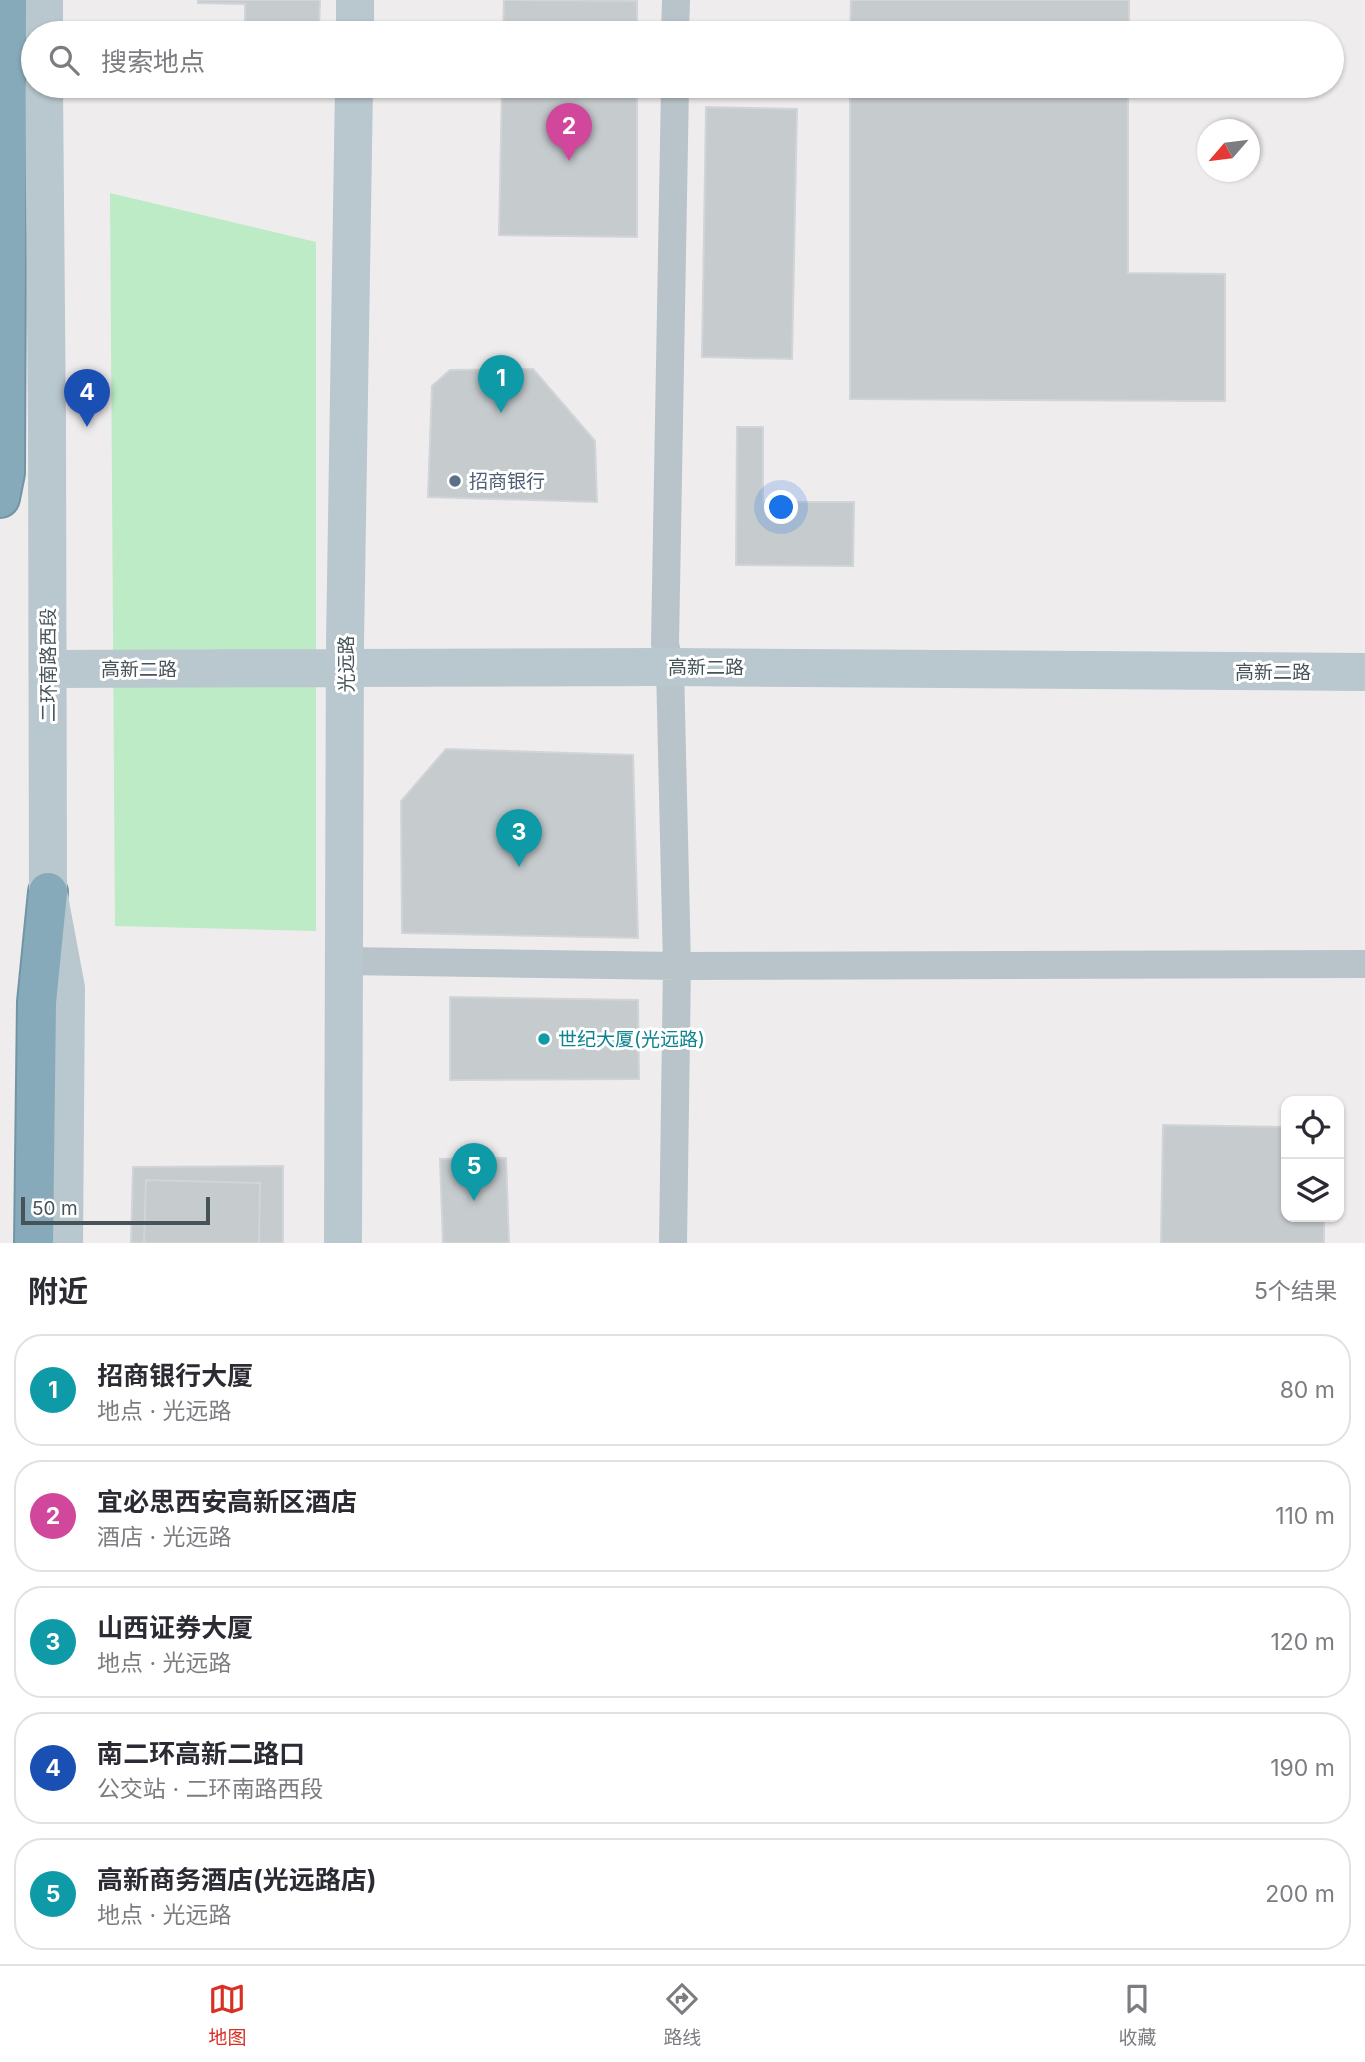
<!DOCTYPE html>
<html lang="zh">
<head>
<meta charset="utf-8">
<style>
	body { margin:0; font-family:Inter,"Noto Sans SC",sans-serif; background:#f7f7f7; color:#2b2b33 }
	.controls { position:absolute; right:21px; bottom:21px; display:grid; overflow:hidden; border-radius:14px; box-shadow:0 2px 5px #0004 }
	.controls button { width:63px; height:63px; display:grid; place-items:center; padding:0; border:0; border-bottom:2px solid #e1e1e2; background:#fff; color:#2b2b33; font:35px sans-serif }
	.compass { position:absolute; left:1197px; top:119px; width:63px; height:63px; border-radius:50%; background:#fff; box-shadow:0 2px 5px #0004; rotate:242deg }
	.scale { position:absolute; left:21px; bottom:18px; width:189px; box-sizing:border-box; padding-left:7px; border:4px solid #465459; border-top:0; font-size:19px; line-height:24px; white-space:nowrap; color:#465459; -webkit-text-stroke:5px #fff; paint-order:stroke }
	.you { position:absolute; left:782px; top:508px; width:24px; height:24px; margin:-18px; border:5px solid #fff; border-radius:50%; background:#1a73e8; box-shadow:0 0 0 10px #1a73e833 }
	.badge { display:grid; place-items:center; width:46px; height:46px; border-radius:50%; background:#d93025; color:#fff; font-size:23px; font-weight:700 }
	.pin { position:absolute; translate:-50% -58px; filter:drop-shadow(0 2px 4px #0008) }
	.pin::after { content:''; position:absolute; top:37px; width:24px; height:21px; background:inherit; clip-path:polygon(0 0,100% 0,50% 100%) }
	.list { margin:0; padding:0; list-style:none }
	h2 { display:flex; justify-content:space-between; align-items:center; height:91px; margin:0; padding:0 28px; font-size:30px }
	h2 small { font-size:23px; font-weight:400; color:#7c7c81 }
	.list li { display:grid; grid-template-columns:46px 1fr auto; gap:21px; align-items:center; box-sizing:border-box; height:112px; margin:0 14px 14px; padding:0 14px; border:2px solid #e1e1e2; border-radius:28px }
	.list b { display:block; font-size:26px; white-space:nowrap }
	.list p { margin:0; font-size:23px; white-space:nowrap; color:#7c7c81 }
	.list em { font-size:23px; font-style:normal; color:#7c7c81 }
	.icon { flex:none; width:38px; height:38px; fill:none; stroke:currentColor; stroke-width:2; stroke-linecap:round; stroke-linejoin:round }
	.map { position:relative; flex:none; width:1365px; height:1243px; overflow:hidden }
	.search { position:absolute; background:#fff; box-shadow:0 2px 5px #0004; left:21px; right:21px; top:21px; height:77px; display:flex; align-items:center; gap:18px; box-sizing:border-box; padding:0 24px; border-radius:38px; color:#7c7c81; font-size:26px }
	.sheet { height:721px; background:#fff }
	nav { display:flex; justify-content:space-around; align-items:center; box-sizing:border-box; height:98px; border-top:2px solid #e1e1e2; background:#fff; font-size:19px; color:#7c7c81 }
	nav a { display:grid; justify-items:center; gap:4px }
	nav .on { color:#d93025 }
	.map>svg:first-child { display:block }
	.green { fill:#bcebc5 }
	.building { fill:#c6cbce; stroke:#d1d4d8; stroke-width:2 }
	.lines { fill:none; stroke-linecap:round; stroke-linejoin:round }
	.highway-casing { stroke:#7295a5; stroke-width:42 }
	.street { stroke:#b8c4c9; stroke-width:28 }
	.secondary { stroke:#b9c7ce; stroke-width:38 }
	.highway { stroke:#86aab9; stroke-width:38 }
	.service-dot { fill:#5c6f8a; stroke:#fff; stroke-width:2.5 }
	.culture-dot { fill:#0f9aa8; stroke:#fff; stroke-width:2.5 }
	.labels { text-anchor:middle; stroke-width:6; stroke-linejoin:round; paint-order:stroke }
	.service-label { font-size:19px; fill:#4e5e75; stroke:#fff; text-anchor:start }
	.street-label { font-size:19px; fill:#465459; stroke:#fff }
	.culture-label { font-size:19px; fill:#0d838f; stroke:#fff; text-anchor:start }
</style>
</head>
<body>
<div class="map">
<svg width="1365" height="1243" viewBox="0 0 1365 1243">
	<rect width="100%" height="100%" fill="#efeced"/>
	<!-- green -->
	<path class="green" d="M110,193L316,242V931L115,926Z"/>
	<!-- building -->
	<path class="building" d="M198,0H320L319,29L245,27V4L198,3Z
		M504,0L637,1V33H503Z
		M851,0H1129V33H850Z
		M502,86H637V237L499,235Z
		M850,86H1128V273L1225,274V401L850,399Z
		M706,107L797,109L792,359L702,357Z
		M533,369L595,441L597,502L428,497L432,386L450,370Z
		M737,427H763V502H854L853,566L736,565Z
		M446,749L633,755L638,938L402,933L401,801Z
		M450,997L638,1000L639,1079L450,1080Z
		M1163,1125L1286,1127V1217H1324V1243H1161Z
		M506,1158L509,1243H443L440,1159Z
		M283,1166V1243H131L133,1167Z
		M146,1180L260,1183L259,1243H144Z"/>
	<g class="lines">
		<!-- highway casing -->
		<g class="highway-casing">
			<path id="highway" d="M0,498L5,473L7,0
				M34,1243L37,1002L48,892"/>
		</g>
		<!-- street -->
		<path class="street" d="M675,33L676,0
			M345,961L677,966L1365,964
			M673,1243L677,966L670,667L665,644L675,86"/>
		<!-- secondary -->
		<path class="secondary" d="M44,33V0
			M355,33V0
			M44,86L47,429L48,892L66,988L64,1243
			M48,669L670,667L1365,672
			M343,1243L345,644L354,86"/>
		<!-- highway -->
		<use href="#highway" class="highway"/>
	</g>
	<!-- markers -->
	<circle class="service-dot" cx="455" cy="481" r="7"/>
	<circle class="culture-dot" cx="544" cy="1039" r="7"/>
	<g class="labels">
		<!-- service labels -->
		<g class="service-label">
			<text x="469" y="488">招商银行</text>
		</g>
		<!-- street labels -->
		<g class="street-label">
			<text transform="translate(346 664) rotate(-90)" y="7">光远路</text>
			<text transform="translate(48 665) rotate(-90)" y="7">二环南路西段</text>
			<text x="706" y="674">高新二路</text>
			<text x="139" y="676">高新二路</text>
			<text x="1273" y="679">高新二路</text>
		</g>
		<!-- culture labels -->
		<g class="culture-label">
			<text x="558" y="1046">世纪大厦(光远路)</text>
		</g>
	</g>
</svg>
<div class="controls">
<button><svg class="icon" aria-label="locate" viewBox="0 0 24 24"><circle cx="12" cy="12" r="6"/><path d="M12 2v4M12 18v4M2 12h4M18 12h4"/></svg></button>
<button><svg class="icon" aria-label="layers" viewBox="0 0 24 24"><path d="M12 4l9 5-9 5-9-5zM3 14l9 5 9-5"/></svg></button>
</div>
<svg class="compass" viewBox="-18 -18 36 36"><path d="M0-13l5 13h-10z" fill="#e53935"/><path d="M0 13l5-13h-10z" fill="#7c7c81"/></svg>
<div class="scale">50 m</div>
<div class="you"></div>
<div class="pin badge" style="left:501px;top:413px;background:#0f9aa8">1</div>
<div class="pin badge" style="left:569px;top:161px;background:#d1479c">2</div>
<div class="pin badge" style="left:519px;top:867px;background:#0f9aa8">3</div>
<div class="pin badge" style="left:87px;top:427px;background:#1a4fb4">4</div>
<div class="pin badge" style="left:474px;top:1201px;background:#0f9aa8">5</div>
<div class="search"><svg class="icon" aria-label="search" viewBox="0 0 24 24"><circle cx="10" cy="10" r="6"/><path d="M15 15l6 6"/></svg>搜索地点</div>
</div>
<section class="sheet">
<h2>附近<small>5个结果</small></h2>
<ul class="list">
<li><span class="badge" style="background:#0f9aa8">1</span><div><b>招商银行大厦</b><p>地点 · 光远路</p></div><em>80 m</em></li>
<li><span class="badge" style="background:#d1479c">2</span><div><b>宜必思西安高新区酒店</b><p>酒店 · 光远路</p></div><em>110 m</em></li>
<li><span class="badge" style="background:#0f9aa8">3</span><div><b>山西证券大厦</b><p>地点 · 光远路</p></div><em>120 m</em></li>
<li><span class="badge" style="background:#1a4fb4">4</span><div><b>南二环高新二路口</b><p>公交站 · 二环南路西段</p></div><em>190 m</em></li>
<li><span class="badge" style="background:#0f9aa8">5</span><div><b>高新商务酒店(光远路店)</b><p>地点 · 光远路</p></div><em>200 m</em></li>
</ul>
</section>
<nav>
<a class="on"><svg class="icon" aria-label="map" viewBox="0 0 24 24"><path d="M3 6l6-2 6 2 6-2v14l-6 2-6-2-6 2zM9 4v14M15 6v14"/></svg>地图</a>
<a><svg class="icon" aria-label="directions" viewBox="0 0 24 24"><path d="M12 3l9 9-9 9-9-9zM9 14v-3h6M13 9l2 2-2 2"/></svg>路线</a>
<a><svg class="icon" aria-label="saved" viewBox="0 0 24 24"><path d="M7 4h10v16l-5-4-5 4z"/></svg>收藏</a>
</nav>
</body>
</html>
